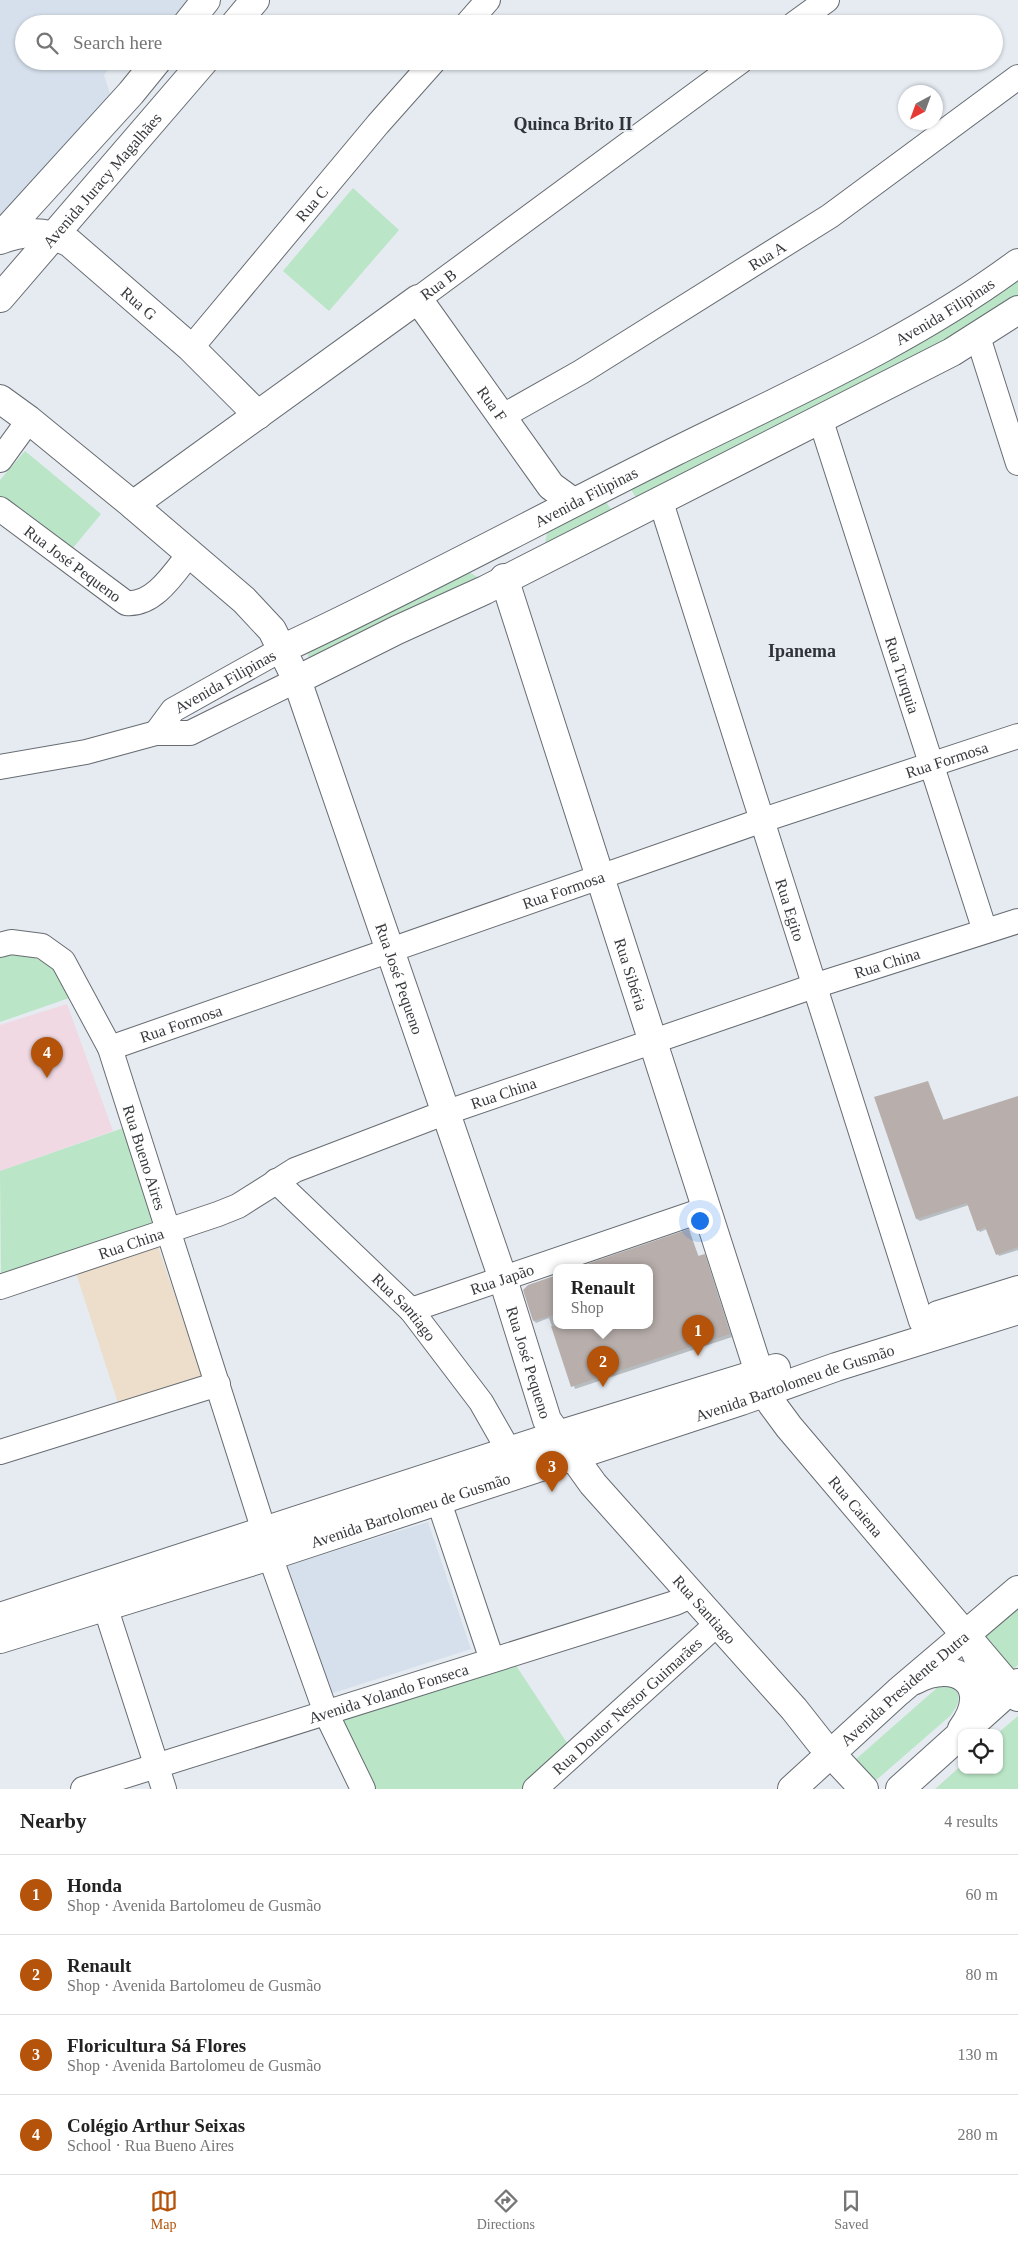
<!DOCTYPE html>
<html lang="en">
<head>
<meta charset="utf-8">
<style>
	body { margin:0; font-family:Georgia,serif; background:#f6f6f6; color:#222 }
	.controls { position:absolute; right:15px; bottom:15px; display:grid; overflow:hidden; border-radius:10px; box-shadow:0 1px 4px #0004 }
	.controls button { width:45px; height:45px; display:grid; place-items:center; padding:0; border:0; border-bottom:1px solid #e0e0e0; background:#fff; color:#222; font:25px sans-serif }
	.compass { position:absolute; left:898px; top:85px; width:45px; height:45px; border-radius:50%; background:#fff; box-shadow:0 1px 4px #0004; rotate:221deg }
	.you { position:absolute; left:699px; top:1220px; width:18px; height:18px; margin:-12px; border:4px solid #fff; border-radius:50%; background:#1a73e8; box-shadow:0 0 0 8px #1a73e833 }
	.badge { display:grid; place-items:center; width:32px; height:32px; border-radius:50%; background:#b45309; color:#fff; font-size:16px; font-weight:700 }
	.pin { position:absolute; translate:-50% -41px; filter:drop-shadow(0 1px 2px #0008) }
	.pin::after { content:''; position:absolute; top:26px; width:18px; height:15px; background:inherit; clip-path:polygon(0 0,100% 0,50% 100%) }
	.popup { position:absolute; left:553px; top:1264px; width:100px; height:65px; box-sizing:border-box; display:grid; place-content:center; border-radius:10px; background:#fff; filter:drop-shadow(0 1px 4px #0005); font-size:16px; white-space:nowrap; color:#767676 }
	.popup b { font-size:19px; color:#222 }
	.popup::after { content:''; position:absolute; left:50%; top:100%; margin-left:-10px; border:10px solid transparent; border-top-color:#fff }
	.list { margin:0; padding:0; list-style:none }
	h2 { display:flex; justify-content:space-between; align-items:center; height:65px; margin:0; padding:0 20px; font-size:21px }
	h2 small { font-size:16px; font-weight:400; color:#767676 }
	.list li { display:grid; grid-template-columns:32px 1fr auto; gap:15px; align-items:center; box-sizing:border-box; height:80px; padding:0 20px; border-top:1px solid #e0e0e0 }
	.list b { display:block; font-size:19px; white-space:nowrap }
	.list p { margin:0; font-size:16px; white-space:nowrap; color:#767676 }
	.list em { font-size:16px; font-style:normal; color:#767676 }
	.icon { flex:none; width:28px; height:28px; fill:none; stroke:currentColor; stroke-width:2; stroke-linecap:round; stroke-linejoin:round }
	.map { position:relative; flex:none; width:1018px; height:1789px; overflow:hidden }
	.search { position:absolute; background:#fff; box-shadow:0 1px 4px #0004; left:15px; right:15px; top:15px; height:55px; display:flex; align-items:center; gap:12px; box-sizing:border-box; padding:0 18px; border-radius:28px; color:#767676; font-size:19px }
	.sheet { height:385px; background:#fff }
	nav { display:flex; justify-content:space-around; align-items:center; box-sizing:border-box; height:70px; border-top:1px solid #e0e0e0; background:#fff; font-size:14px; color:#767676 }
	nav a { display:grid; justify-items:center; gap:2px }
	nav .on { color:#b45309 }
	.map>svg:first-child { display:block }
	.built { fill:#d5e0ec }
	.industrial { fill:#ecdecb }
	.education { fill:#f1d9e3 }
	.green { fill:#bae5c6 }
	.shadow { fill:#0003 }
	.building { fill:#b8afac }
	.lines { fill:none; stroke-linecap:round; stroke-linejoin:round }
	.minor-casing { stroke:#676c72; stroke-width:26 }
	.major-casing { stroke:#676c72; stroke-width:30 }
	.highway-casing { stroke:#676c72; stroke-width:30 }
	.minor { stroke:#fff; stroke-width:24 }
	.major { stroke:#fff; stroke-width:28 }
	.highway { stroke:#fff; stroke-width:28 }
	.labels { text-anchor:middle; stroke-width:4; stroke-linejoin:round; paint-order:stroke }
	.street-label { font-size:16px; fill:#383b3d; stroke:#e5ebf1 }
	.neighbourhood-label { font-size:18px; font-weight:bold; fill:#2f3338; stroke:#e5ebf1 }
</style>
</head>
<body>
<div class="map">
<svg width="1018" height="1789" viewBox="0 0 1018 1789">
	<rect width="100%" height="100%" fill="#e5ebf1"/>
	<!-- built -->
	<path class="built" d="M0,0H188L168,24H24V61H114L104,75L110,94L0,222Z
		M428,1522L471,1649L330,1694L286,1566Z"/>
	<!-- industrial -->
	<path class="industrial" d="M158,1247L203,1376L118,1403L76,1273Z"/>
	<!-- education -->
	<path class="education" d="M67,1004L113,1131L0,1171V1025Z"/>
	<!-- green -->
	<path class="green" d="M353,188L399,230L329,311L283,271Z
		M1018,270V302L643,501L635,496L630,488Z
		M25,451L101,514L68,554L0,497V480Z
		M602,497L611,509L612,515L544,549L549,522Z
		M462,570L473,574L482,581L315,660L308,657V651Z
		M20,953L51,964L72,997L0,1022V955Z
		M129,1126L154,1227L1,1275L0,1171Z
		M1018,1608V1665L1011,1671L988,1643L986,1635Z
		M515,1664L569,1746L522,1789H375L338,1718Z
		M947,1685C965,1692 959,1705 950,1716L874,1782L855,1760L938,1687Z
		M1018,1716V1789H935L962,1765V1770H999L998,1733Z"/>
	<!-- shadow -->
	<path class="shadow" d="M928,1083L944,1121L1018,1098V1250L999,1256L987,1229L980,1232L978,1230L969,1205L920,1221L917,1219L875,1097Z
		M689,1231L699,1257L704,1255L706,1258L732,1337L575,1389L549,1318L536,1323L534,1321L557,1276V1326H649V1268H579Z"/>
	<!-- building -->
	<path class="building" d="M928,1081L943,1120L1018,1096V1247L996,1255L985,1227L977,1231L967,1203L916,1219L874,1097Z
		M689,1229L698,1256L705,1254L730,1334L571,1387L551,1326H649V1268H575Z
		M557,1275V1314L533,1321L523,1290L528,1285Z"/>
	<g class="lines">
		<!-- minor casing -->
		<g class="minor-casing">
			<g id="minor">
				<path d="M467,24L488,0"/>
				<path d="M794,24L827,0"/>
				<path id="s1" d="M418,299L741,61"/>
				<path d="M978,337L1018,463"/>
				<path id="s2" d="M191,348L378,124L434,61"/>
				<path id="s3" d="M503,416L581,372L830,216L1018,77"/>
				<path id="s4" d="M820,418L985,931"/>
				<path d="M0,460L29,420"/>
				<path id="s5" d="M660,499L921,1321"/>
				<path id="s6" d="M0,509L126,603C154,606 174,573 190,553"/>
				<path id="s7" d="M156,733L173,710L282,649"/>
				<path d="M0,767L86,752L156,733H190L297,680"/>
				<path id="s8" d="M0,945L11,942L42,946L63,961L110,1048L264,1531"/>
				<path id="s9" d="M110,1048L763,820L1018,736"/>
				<path id="s10" d="M276,1181L411,1310L481,1402L509,1451"/>
				<path id="s11" d="M0,1287L218,1214L238,1206L295,1170L436,1116L814,986L1018,921"/>
				<path id="s12" d="M411,1310L706,1209"/>
				<path d="M0,1452L218,1384"/>
				<path d="M438,1499L492,1660"/>
				<path d="M270,1556L326,1713L363,1789"/>
				<path d="M105,1606L164,1789"/>
				<path id="s13" d="M83,1789L675,1603L693,1595"/>
				<path id="s14" d="M535,1789L718,1623"/>
			</g>
		</g>
		<!-- major casing -->
		<g class="major-casing">
			<g id="major">
				<path d="M187,24L206,0"/>
				<path d="M235,24L255,0"/>
				<path d="M0,237L131,93L157,61"/>
				<path id="s15" d="M0,240C24,230 48,231 70,243L191,348L258,415"/>
				<path id="s16" d="M0,298L204,61"/>
				<path id="s17" d="M0,399L29,420L133,505L244,600L272,630L297,680L503,1279L547,1420L593,1484L794,1709L820,1742L864,1789"/>
				<path id="s18" d="M133,505L418,299L551,486L573,502"/>
				<path id="s19" d="M504,578L765,1391L772,1404L789,1427L1018,1697"/>
				<path id="s20" d="M282,649C415,587 543,517 674,452C791,394 913,341 1018,263"/>
				<path d="M297,680L397,630L485,590L952,352L1018,310"/>
				<path d="M938,1315L1018,1290"/>
				<path d="M0,1617L558,1435L776,1368"/>
				<path id="s21" d="M0,1639L270,1556L741,1401L836,1367L1018,1310"/>
			</g>
		</g>
		<!-- highway casing -->
		<g class="highway-casing">
			<g id="highway">
				<path d="M973,1646C984,1671 989,1680 977,1705"/>
				<path d="M915,1680C957,1657 994,1686 962,1729"/>
				<path id="s22" d="M792,1789L898,1692L1018,1590"/>
				<path d="M900,1789L1018,1683"/>
			</g>
		</g>
		<!-- minor -->
		<use href="#minor" class="minor"/>
		<!-- major -->
		<use href="#major" class="major"/>
		<!-- highway -->
		<use href="#highway" class="highway"/>
	</g>
	<g class="labels">
		<!-- street labels -->
		<g class="street-label">
			<text dy="6" stroke="none"><textPath href="#s16" startOffset="156">Avenida Juracy Magalhães</textPath></text>
			<text dy="6" stroke="none"><textPath href="#s2" startOffset="188">Rua C</textPath></text>
			<text dy="6" stroke="none"><textPath href="#s3" startOffset="309">Rua A</textPath></text>
			<text dy="6" stroke="none"><textPath href="#s1" startOffset="25">Rua B</textPath></text>
			<text dy="6" stroke="none"><textPath href="#s15" startOffset="164">Rua G</textPath></text>
			<text dy="6" stroke="none"><textPath href="#s20" startOffset="744">Avenida Filipinas</textPath></text>
			<text dy="6" stroke="none"><textPath href="#s18" startOffset="480">Rua F</textPath></text>
			<text dy="6" stroke="none"><textPath href="#s20" startOffset="340">Avenida Filipinas</textPath></text>
			<text dy="6" stroke="none"><textPath href="#s6" startOffset="91">Rua José Pequeno</textPath></text>
			<text dy="6" stroke="none"><textPath href="#s4" startOffset="270">Rua Turquia</textPath></text>
			<text dy="6" stroke="none"><textPath href="#s7" startOffset="88">Avenida Filipinas</textPath></text>
			<text dy="6" stroke="none"><textPath href="#s9" startOffset="885">Rua Formosa</textPath></text>
			<text dy="6" stroke="none"><textPath href="#s9" startOffset="480">Rua Formosa</textPath></text>
			<text dy="6" stroke="none"><textPath href="#s5" startOffset="431">Rua Egito</textPath></text>
			<text dy="6" stroke="none"><textPath href="#s11" startOffset="946">Rua China</textPath></text>
			<text dy="6" stroke="none"><textPath href="#s19" startOffset="416">Rua Sibéria</textPath></text>
			<text dy="6" stroke="none"><textPath href="#s17" startOffset="729">Rua José Pequeno</textPath></text>
			<text dy="6" stroke="none"><textPath href="#s9" startOffset="75">Rua Formosa</textPath></text>
			<text dy="6" stroke="none"><textPath href="#s11" startOffset="541">Rua China</textPath></text>
			<text dy="6" stroke="none"><textPath href="#s8" startOffset="282">Rua Bueno Aires</textPath></text>
			<text dy="6" stroke="none"><textPath href="#s11" startOffset="138">Rua China</textPath></text>
			<text dy="6" stroke="none"><textPath href="#s12" startOffset="96">Rua Japão</textPath></text>
			<text dy="6" stroke="none"><textPath href="#s10" startOffset="180">Rua Santiago</textPath></text>
			<text dy="6" stroke="none"><textPath href="#s17" startOffset="1134">Rua José Pequeno</textPath></text>
			<text dy="6" stroke="none"><textPath href="#s21" startOffset="835">Avenida Bartolomeu de Gusmão</textPath></text>
			<text dy="6" stroke="none"><textPath href="#s19" startOffset="1001">Rua Caiena</textPath></text>
			<text dy="6" stroke="none"><textPath href="#s21" startOffset="430">Avenida Bartolomeu de Gusmão</textPath></text>
			<text dy="6" stroke="none"><textPath href="#s17" startOffset="1441">Rua Santiago</textPath></text>
			<text dy="6" stroke="none"><textPath href="#s22" startOffset="151">Avenida Presidente Dutra</textPath></text>
			<text dy="6" stroke="none"><textPath href="#s13" startOffset="320">Avenida Yolando Fonseca</textPath></text>
			<text dy="6" stroke="none"><textPath href="#s14" startOffset="124">Rua Doutor Nestor Guimarães</textPath></text>
		</g>
		<!-- neighbourhood labels -->
		<g class="neighbourhood-label">
			<text x="573" y="130">Quinca Brito II</text>
			<text x="802" y="657">Ipanema</text>
		</g>
	</g>
</svg>
<div class="controls">
<button><svg class="icon" aria-label="locate" viewBox="0 0 24 24"><circle cx="12" cy="12" r="6"/><path d="M12 2v4M12 18v4M2 12h4M18 12h4"/></svg></button>
</div>
<svg class="compass" viewBox="-18 -18 36 36"><path d="M0-13l5 13h-10z" fill="#e53935"/><path d="M0 13l5-13h-10z" fill="#767676"/></svg>
<div class="you"></div>
<div class="pin badge" style="left:698px;top:1356px">1</div>
<div class="pin badge" style="left:603px;top:1387px">2</div>
<div class="popup"><b>Renault</b>Shop</div>
<div class="pin badge" style="left:552px;top:1492px">3</div>
<div class="pin badge" style="left:47px;top:1078px">4</div>
<div class="search"><svg class="icon" aria-label="search" viewBox="0 0 24 24"><circle cx="10" cy="10" r="6"/><path d="M15 15l6 6"/></svg>Search here</div>
</div>
<section class="sheet">
<h2>Nearby<small>4 results</small></h2>
<ul class="list">
<li><span class="badge">1</span><div><b>Honda</b><p>Shop · Avenida Bartolomeu de Gusmão</p></div><em>60 m</em></li>
<li><span class="badge">2</span><div><b>Renault</b><p>Shop · Avenida Bartolomeu de Gusmão</p></div><em>80 m</em></li>
<li><span class="badge">3</span><div><b>Floricultura Sá Flores</b><p>Shop · Avenida Bartolomeu de Gusmão</p></div><em>130 m</em></li>
<li><span class="badge">4</span><div><b>Colégio Arthur Seixas</b><p>School · Rua Bueno Aires</p></div><em>280 m</em></li>
</ul>
</section>
<nav>
<a class="on"><svg class="icon" aria-label="map" viewBox="0 0 24 24"><path d="M3 6l6-2 6 2 6-2v14l-6 2-6-2-6 2zM9 4v14M15 6v14"/></svg>Map</a>
<a><svg class="icon" aria-label="directions" viewBox="0 0 24 24"><path d="M12 3l9 9-9 9-9-9zM9 14v-3h6M13 9l2 2-2 2"/></svg>Directions</a>
<a><svg class="icon" aria-label="saved" viewBox="0 0 24 24"><path d="M7 4h10v16l-5-4-5 4z"/></svg>Saved</a>
</nav>
</body>
</html>
